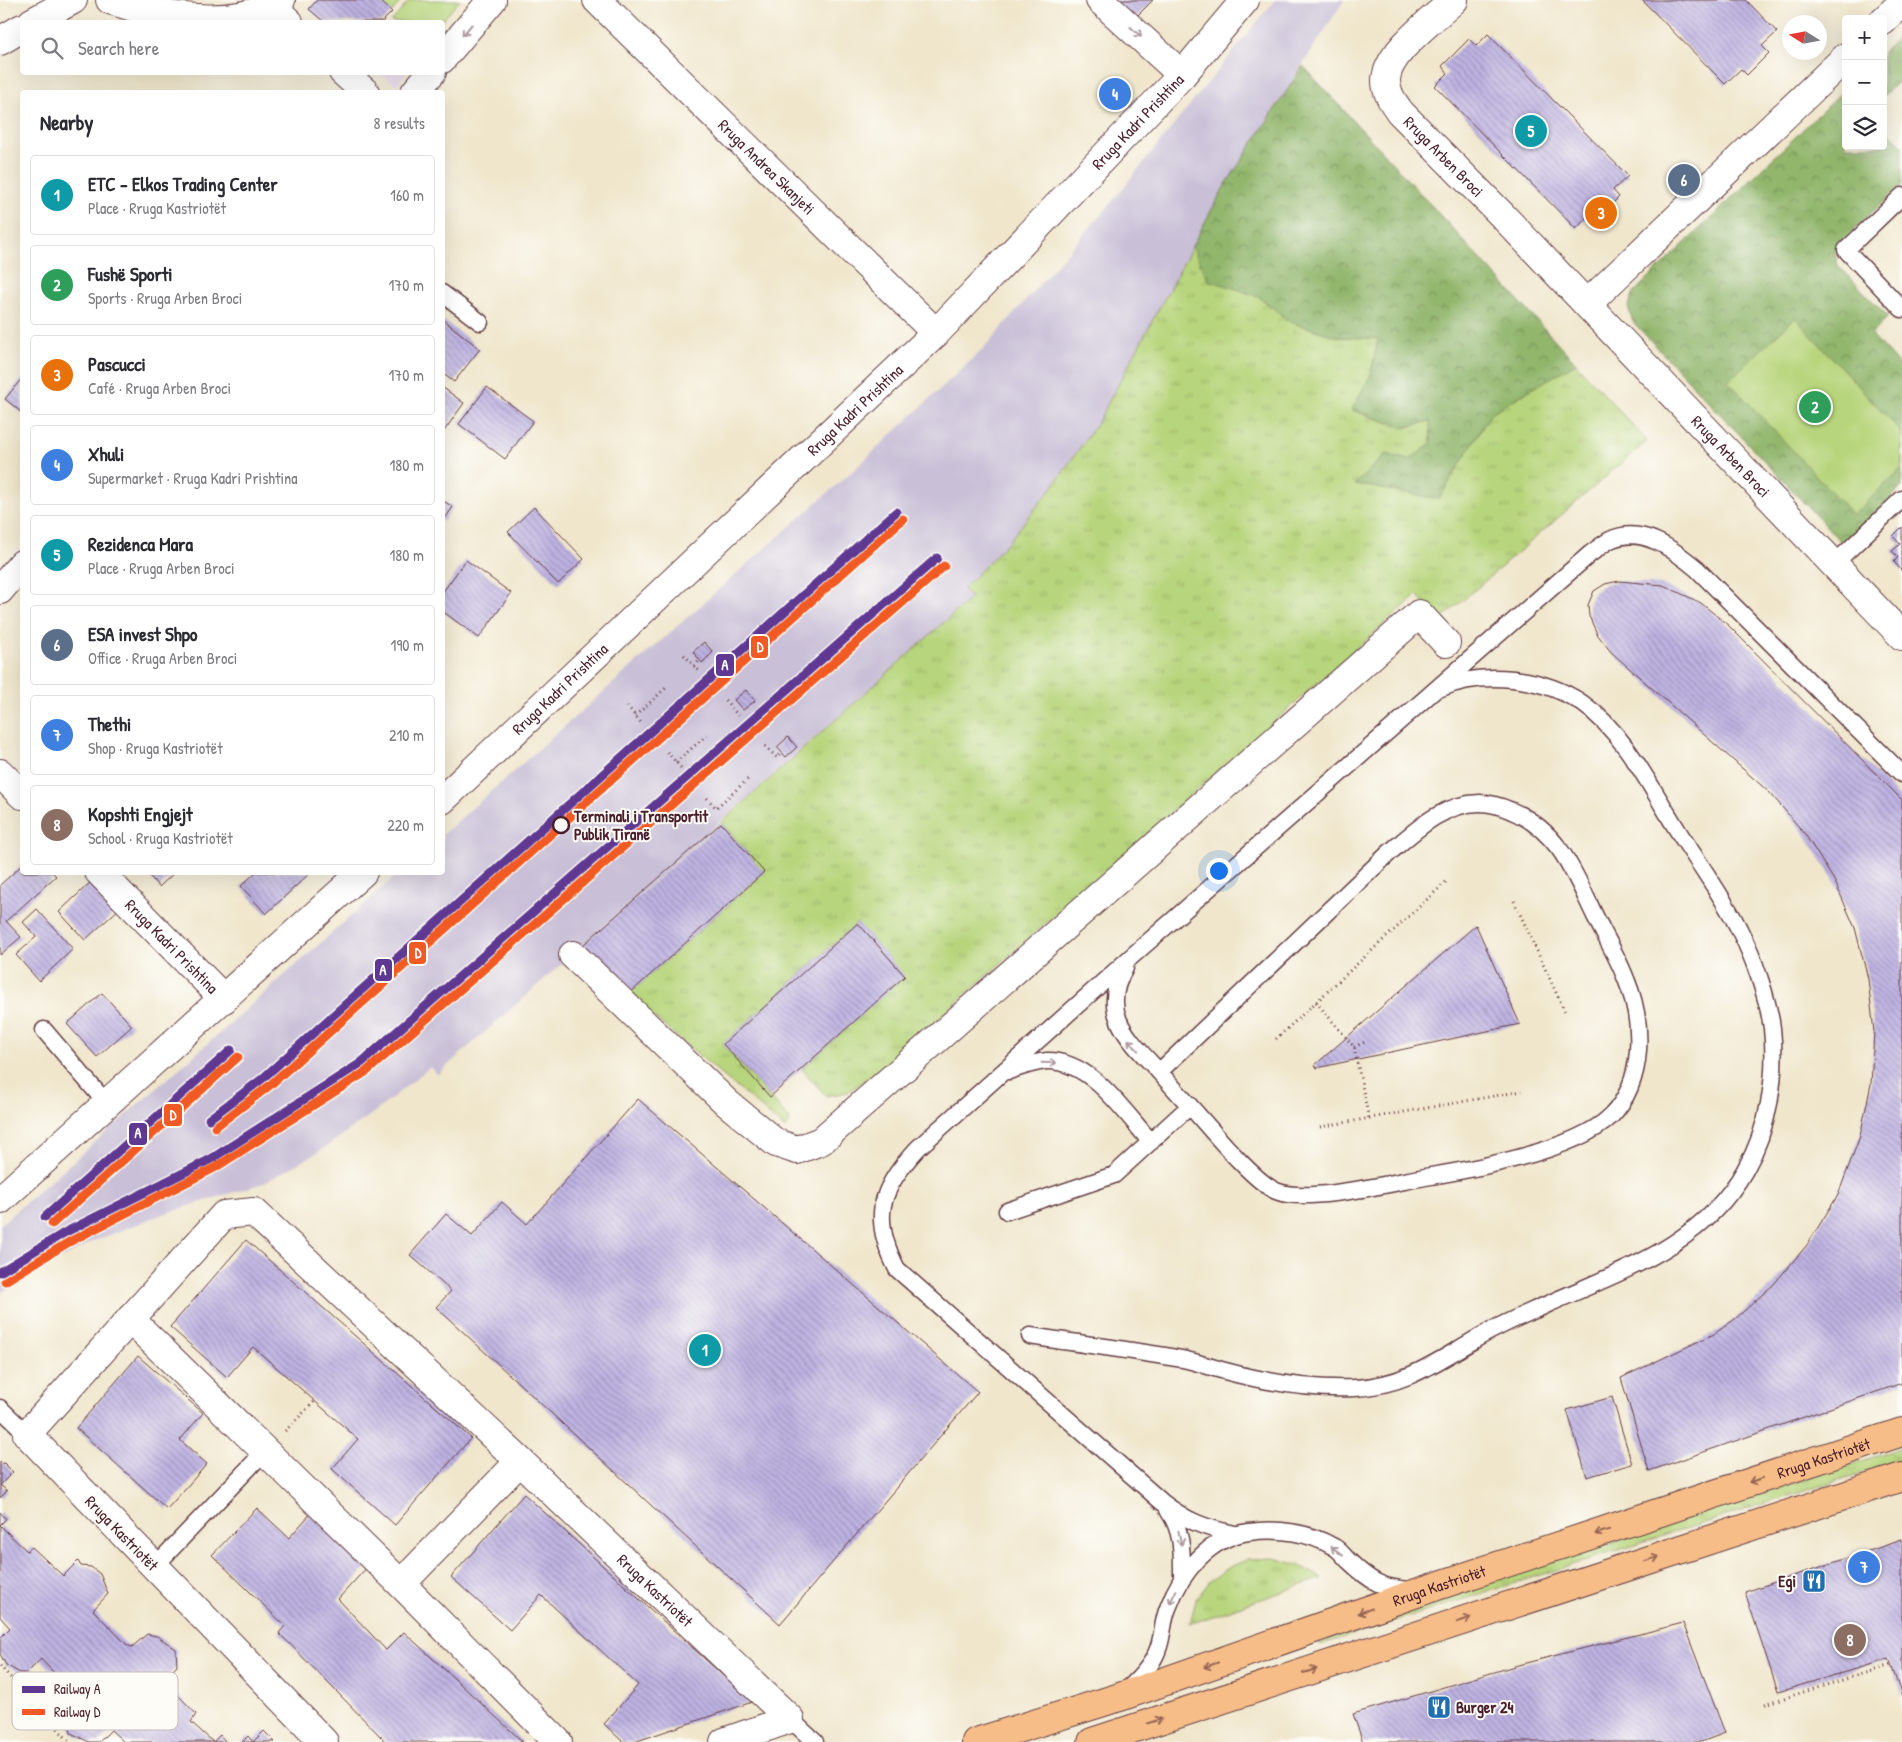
<!DOCTYPE html>
<html lang="en">
<head>
<meta charset="utf-8">
<style>
	body { margin:0; font-family:"Patrick Hand",sans-serif; background:#f2f2f3; color:#2b2b33 }
	.controls { position:absolute; right:15px; top:15px; display:grid; overflow:hidden; border-radius:5px; box-shadow:0 5px 20px #0002 }
	.controls button { width:45px; height:45px; display:grid; place-items:center; padding:0; border:0; border-bottom:1px solid #e1e1e2; background:#fff; color:#2b2b33; font:25px sans-serif }
	.compass { position:absolute; left:1782px; top:15px; width:45px; height:45px; border-radius:50%; background:#fff; box-shadow:0 5px 20px #0002; rotate:281deg }
	.you { position:absolute; left:1218px; top:870px; width:18px; height:18px; margin:-12px; border:4px solid #fff; border-radius:50%; background:#1a73e8; box-shadow:0 0 0 8px #1a73e833 }
	.badge { display:grid; place-items:center; width:32px; height:32px; border-radius:50%; background:#d93025; color:#fff; font-size:16px; font-weight:700 }
	.pin { position:absolute; translate:-50% -50%; border:2px solid #fff; box-shadow:0 1px 5px #0006 }
	.list { margin:0; padding:0; list-style:none }
	h2 { display:flex; justify-content:space-between; align-items:center; height:65px; margin:0; padding:0 20px; font-size:21px }
	h2 small { font-size:16px; font-weight:400; color:#7c7c81 }
	.list li { display:grid; grid-template-columns:32px 1fr auto; gap:15px; align-items:center; box-sizing:border-box; height:80px; margin:0 10px 10px; padding:0 10px; border:1px solid #e1e1e2; border-radius:5px }
	.list b { display:block; font-size:19px; white-space:nowrap }
	.list p { margin:0; font-size:16px; white-space:nowrap; color:#7c7c81 }
	.list em { font-size:16px; font-style:normal; color:#7c7c81 }
	.icon { flex:none; width:28px; height:28px; fill:none; stroke:currentColor; stroke-width:2; stroke-linecap:round; stroke-linejoin:round }
	.map { position:relative; flex:none; width:1902px; height:1742px; overflow:hidden }
	.search { position:absolute; background:#fff; box-shadow:0 5px 20px #0002; left:20px; top:20px; width:425px; height:55px; display:flex; align-items:center; gap:12px; box-sizing:border-box; padding:0 18px; border-radius:5px; color:#7c7c81; font-size:19px }
	.panel { position:absolute; background:#fff; box-shadow:0 5px 20px #0002; left:20px; top:90px; width:425px; height:785px; border-radius:5px }
	.map>svg:first-child { display:block }
	.built { fill:#e8d2ee }
	.industrial { fill:#c9bfd7 }
	.grass { fill:url(#grass-tufts); stroke:#807a54 }
	.forest { fill:url(#forest-crowns); stroke:#6e6a4c }
	.pitch { fill:#b7d57c; stroke:#807a54 }
	.building { fill:url(#building-back-hatch) }
	.lines { fill:none; stroke-linecap:round; stroke-linejoin:round }
	.lane-casing { stroke:#633d43; stroke-width:19 }
	.street-casing { stroke:#633d43; stroke-width:30 }
	.primary-casing { stroke:#633d43; stroke-width:30 }
	.path { stroke:#633d43; stroke-width:3; stroke-dasharray:1 4; stroke-linecap:butt }
	.lane { stroke:#fff; stroke-width:16 }
	.street { stroke:#fff; stroke-width:28 }
	.primary { stroke:#f7bd88; stroke-width:28 }
	.rail-1-casing { stroke:#fdfcf7; stroke-width:12 }
	.rail-2-casing { stroke:#fdfcf7; stroke-width:12 }
	.rail-1 { stroke:#5f3892; stroke-width:9 }
	.rail-2 { stroke:#f15a24; stroke-width:9 }
	.oneway { stroke:#ae9aa0 }
	.oneway2 { stroke:#986655 }
	.stop-dot { fill:#fdfcf7; stroke:#4a1f2b; stroke-width:2.5 }
	.labels { text-anchor:middle; stroke-width:4; stroke-linejoin:round; paint-order:stroke }
	.street-label { font-size:16px; fill:#4a1f2b; stroke:#fdfcf7 }
	.stop-label { font-size:16px; font-weight:bold; fill:#4a1f2b; stroke:#fdfcf7; text-anchor:start }
	.poi-label { font-size:16px; font-weight:bold; fill:#4a1f2b; stroke:#fdfcf7; text-anchor:end }
	.key { fill:#fdfcf7; stroke:#c7baba; stroke-width:1 }
	.key-label { font-size:14px; fill:#4a1f2b }
	.line-badge { stroke:#fdfcf7; stroke-width:2 }
	.badge-label { font-size:14px; text-anchor:middle; font-weight:bold; fill:#fff }
</style>
</head>
<body>
<div class="map">
<svg width="1902" height="1742" viewBox="0 0 1902 1742">
	<defs>
		<pattern id="grass-tufts" width="24" height="20" patternUnits="userSpaceOnUse" patternTransform="scale(1.25)"><rect width="24" height="20" fill="#b7d57c"/><path d="M3 7l-1-3M5 7V3M7 7l1-3M15 17l-1-3M17 17v-4M19 17l1-3" fill="none" stroke="#9fb66b"/></pattern>
		<pattern id="forest-crowns" width="20" height="18" patternUnits="userSpaceOnUse" patternTransform="scale(1.25)"><rect width="20" height="18" fill="#91b66c"/><path d="M2 6a3 3 0 1 1 6 0M12 15a3 3 0 1 1 6 0" fill="none" stroke="#789359"/></pattern>
		<pattern id="building-back-hatch" width="6" height="6" patternUnits="userSpaceOnUse" patternTransform="scale(1.25)"><rect width="6" height="6" fill="#beb2e2"/><path d="M-1 5l2 2M0 0l6 6M5-1l2 2" fill="none" stroke="#9c90b7"/></pattern>
	</defs>
	<rect width="100%" height="100%" fill="#fdfcf7"/>
	<filter id="ink" filterUnits="userSpaceOnUse"><feTurbulence type="fractalNoise" baseFrequency=".02" numOctaves="2"/><feDisplacementMap in="SourceGraphic" scale="10" xChannelSelector="R" yChannelSelector="G"/><feConvolveMatrix kernelMatrix="1 2 1 2 8 2 1 2 1" color-interpolation-filters="sRGB"/></filter>
	<filter id="wash" filterUnits="userSpaceOnUse"><feTurbulence type="fractalNoise" baseFrequency=".0096" numOctaves="4" result="noise"/><feDisplacementMap in="SourceGraphic" scale="20" xChannelSelector="R" yChannelSelector="G"/><feGaussianBlur stdDeviation="1.12" result="paint"/><feColorMatrix in="noise" values="0 0 0 0 0 0 0 0 0 0 0 0 0 0 0 0 0 1.4 0 .05"/><feComposite in="paint" operator="in"/></filter>
	<g filter="url(#wash)">
		<rect width="100%" height="100%" fill="#f0e6cc"/>
		<!-- built -->
		<path class="built" d="M380,73H406L396,85Z"/>
		<!-- industrial -->
		<path class="industrial" d="M1275,0H1344L1223,189L1098,422L1051,489L1009,541L963,588L971,598L437,1075L430,1067L376,1111L323,1149L264,1183L163,1214L94,1241L0,1293V1225L221,1032L399,873L442,872L443,834L857,467L982,350L1106,209Z"/>
		<!-- grass -->
		<path class="grass" d="M1303,66L1647,441L1440,620L1417,595L887,1064L848,1092L826,1096L802,1069L904,976L857,923L723,1044L790,1120L786,1129L628,995L764,872L721,823L971,598L963,589L1009,541L1051,489L1098,422L1223,189Z
			M1902,1448V1460L1320,1645V1642L1480,1584Z
			M1274,1558L1298,1565L1322,1578L1190,1624L1196,1599L1210,1581L1228,1568L1248,1559Z"/>
		<!-- forest -->
		<path class="forest" d="M1902,34V78L1883,96V52Z
			M1303,66L1576,363L1491,413L1439,499L1355,484L1386,454L1409,460L1431,444L1430,421L1404,428L1352,410L1371,374L1378,339L1338,337L1290,322L1258,296L1208,280L1192,246L1223,189Z
			M1846,88V146H1883V126L1902,145V185L1839,243L1835,254L1838,265L1888,317L1871,334L1902,368V487L1843,544L1633,322L1628,307L1634,292Z"/>
		<!-- pitch -->
		<path class="pitch" d="M379,0H402L392,12Z
			M410,0H460L441,22H391Z
			M1795,318L1902,433V468L1853,515L1728,381Z"/>
		<g id="blocks">
			<!-- building -->
			<path class="building" d="M317,0H379L392,12L382,22H324L309,9Z
				M1113,0H1153L1133,20Z
				M1642,0H1746L1777,32L1762,46L1769,53L1747,75L1741,69L1725,84Z
				M1488,34L1628,176L1613,190L1619,197L1597,219L1591,213L1576,229L1435,86L1448,73L1442,66L1469,39L1476,46Z
				M442,319L480,349L454,382L442,373Z
				M22,378V413L5,399Z
				M442,387L464,403L442,434Z
				M487,387L533,421L505,459L459,424Z
				M442,500L453,507L442,523Z
				M534,507L584,559L558,584L508,532Z
				M1902,527V571L1894,562L1898,557L1892,551L1900,544L1893,536Z
				M466,560L511,593L479,638L442,611V593Z
				M1619,581L1663,585L1701,603L1729,626L1902,800V1383L1649,1471L1621,1378L1714,1334L1735,1319L1773,1285L1807,1245L1838,1195L1860,1136L1871,1084L1874,1032L1868,979L1855,928L1835,882L1805,834L1770,793L1611,652L1597,634L1589,616L1588,605L1594,591L1605,584Z
				M704,642L713,652L702,663L693,652Z
				M746,690L755,701L743,710L734,700Z
				M788,737L797,747L786,757L777,747Z
				M721,823L764,872L628,995L583,945Z
				M22,865V872H52L56,876L6,921L21,937L0,955V885Z
				M146,872H175L159,887Z
				M256,872H311L266,914L241,886Z
				M94,879L120,908L85,940L59,912Z
				M37,909L73,949L39,981L16,955L36,937L23,922Z
				M858,923L905,976L770,1097L723,1044Z
				M1476,925L1520,1024L1317,1068L1315,1065Z
				M102,993L132,1026L97,1057L67,1024Z
				M638,1099L978,1392L780,1624L436,1307L451,1291L410,1255L446,1214L472,1236L502,1202L527,1224Z
				M246,1240L471,1438L395,1525L332,1469L358,1439L253,1347L227,1377L170,1327Z
				M138,1356L203,1413L180,1440L207,1464L167,1509L76,1428Z
				M1612,1397L1632,1464L1587,1477L1567,1410Z
				M0,1462L2,1464L4,1463L13,1472L0,1485Z
				M0,1485L7,1491L0,1498Z
				M524,1494L533,1502L752,1702L634,1742H623L604,1724L638,1685L541,1595L510,1630L451,1577Z
				M257,1508L289,1538L313,1511L370,1564L338,1599L386,1650L404,1632L523,1742H386L279,1633L285,1626L212,1555Z
				M0,1512L6,1519L0,1525L12,1537L27,1551L32,1547L63,1576L78,1561L81,1566L91,1567L100,1574L108,1594L93,1610L127,1645L132,1647L147,1634L157,1636L176,1649L177,1666L164,1680L196,1714L191,1722L213,1742L220,1735L226,1742H124L111,1730L99,1742H89L71,1733L68,1714L80,1701L41,1659L27,1673H20L6,1665L0,1654V1638L10,1628L0,1617Z
				M1902,1540V1696L1889,1659L1778,1692L1745,1592Z
				M1683,1623L1725,1733L1701,1742H1363L1353,1714L1518,1665Z
				M264,1731L275,1742H242L248,1736L253,1742Z"/>
		</g>
	</g>
	<g filter="url(#ink)">
		<use href="#blocks" fill-opacity="0" stroke="#633d43" stroke-width="1"/>
		<g class="lines">
			<!-- lane casing -->
			<g class="lane-casing">
				<path id="lane" d="M1902,196L1846,250L1902,309
					M442,293L480,322
					M1834,564L1902,499
					M1125,968C1101,1008 1123,1034 1151,1063C1164,1077 1177,1092 1190,1106
					M44,1030L107,1104
					M1009,1071C1021,1067 1034,1062 1047,1061C1091,1060 1124,1112 1151,1142
					M1007,1211L1114,1175L1190,1106C1209,1127 1253,1181 1276,1191C1306,1204 1391,1183 1425,1177C1474,1169 1577,1150 1611,1116C1645,1081 1644,1022 1626,979C1618,958 1606,938 1596,918C1575,875 1560,831 1512,811C1503,807 1491,803 1480,803C1443,803 1415,831 1389,853L1159,1072
					M1030,1336C1081,1344 1132,1350 1182,1359C1197,1362 1210,1367 1225,1371C1266,1382 1312,1390 1355,1388C1404,1386 1436,1362 1476,1339C1499,1325 1524,1315 1548,1304C1621,1271 1703,1245 1745,1170C1769,1129 1777,1076 1772,1028C1768,999 1754,958 1740,931C1723,896 1699,864 1678,831C1651,788 1625,733 1582,703C1543,677 1484,670 1441,688
					M0,1408L27,1434
					M1168,1510C1183,1531 1182,1553 1182,1578
					M1235,1534C1204,1528 1187,1521 1162,1502L897,1269C870,1217 880,1189 918,1148L1131,957L1590,554C1597,549 1603,544 1610,540C1642,525 1673,549 1697,569L1902,774
					M155,1566L265,1451
					M1129,1688C1142,1676 1154,1663 1159,1646C1163,1633 1163,1620 1168,1608C1181,1572 1210,1537 1249,1532C1277,1528 1309,1532 1334,1547C1340,1550 1345,1558 1350,1562C1371,1582 1382,1588 1410,1590
					M790,1719L815,1742"/>
			</g>
			<!-- street casing -->
			<g class="street-casing">
				<g id="street">
					<path d="M110,0C159,17 235,31 281,0"/>
					<path id="s1" d="M597,0L936,333"/>
					<path d="M1100,0L1182,75"/>
					<path id="s2" d="M1454,0C1434,19 1386,53 1386,81C1386,93 1393,102 1400,112L1500,213L1902,636"/>
					<path d="M271,6L289,22"/>
					<path d="M1883,21L1902,3"/>
					<path d="M32,22L73,0"/>
					<path d="M0,41L22,28"/>
					<path d="M442,59L492,0"/>
					<path d="M343,72L365,92"/>
					<path d="M415,92L432,72"/>
					<path d="M1587,304L1846,57"/>
					<path d="M0,590L22,564"/>
					<path d="M0,773L22,795"/>
					<path id="s3" d="M442,800L936,333L1182,75L1245,0"/>
					<path id="s4" d="M99,872L224,999"/>
					<path d="M573,955L727,1103L776,1143L797,1150L821,1141L1419,614L1446,643"/>
					<path d="M0,1200L363,872"/>
					<path d="M130,1319L401,1584L558,1742"/>
					<path d="M401,1584L520,1461"/>
					<path id="s5" d="M324,1742L27,1434L224,1215L254,1212L520,1461L790,1719L724,1742"/>
				</g>
			</g>
			<!-- primary casing -->
			<g class="primary-casing">
				<g id="primary">
					<path id="s6" d="M976,1742L1120,1697L1425,1590L1902,1432"/>
					<path d="M1092,1742L1902,1477"/>
				</g>
			</g>
			<!-- path -->
			<path class="path" d="M684,655L701,673
				M694,666L700,660
				M725,700L741,719
				M627,706L643,725
				M635,716L667,687
				M765,746L777,758L782,753
				M667,752L683,770
				M676,762L708,734
				M707,798L716,808L748,779
				M1514,901L1565,1012
				M1316,1002L1354,1047L1369,1119
				M1276,1039L1447,881
				M1354,1047L1367,1041
				M1320,1127L1522,1091
				M285,1431L315,1401
				M0,1666L70,1742
				M1765,1704L1891,1665"/>
			<!-- lane -->
			<use href="#lane" class="lane"/>
			<!-- street -->
			<use href="#street" class="street"/>
			<!-- primary -->
			<use href="#primary" class="primary"/>
			<!-- rail-1 casing -->
			<g class="rail-1-casing">
				<path id="rail-1" d="M209,1119L262,1079L896,512
					M45,1217L231,1050
					M0,1272L64,1233L211,1159L361,1063L937,558"/>
			</g>
			<!-- rail-2 casing -->
			<g class="rail-2-casing">
				<path id="rail-2" d="M215,1127L269,1086L903,519
					M52,1224L238,1057
					M5,1281L69,1242L216,1167L367,1071L944,566"/>
			</g>
			<!-- rail-1 -->
			<use href="#rail-1" class="rail-1"/>
			<!-- rail-2 -->
			<use href="#rail-2" class="rail-2"/>
		</g>
		<!-- one-way arrows -->
		<defs><path id="oneway-shaft" d="M-6 0H5M1.5-3L5.5 0L1.5 3" fill="none" stroke-width="1.6" stroke-linecap="round" stroke-linejoin="round" transform="scale(1.25)"/></defs>
		<g class="oneway">
			<use href="#oneway-shaft" transform="translate(467 30) rotate(130)"/>
			<use href="#oneway-shaft" transform="translate(1136 32) rotate(42)"/>
			<use href="#oneway-shaft" transform="translate(1133 1045) rotate(-133)"/>
			<use href="#oneway-shaft" transform="translate(1049 1063) rotate(1)"/>
			<use href="#oneway-shaft" transform="translate(1180 1538) rotate(77)"/>
			<use href="#oneway-shaft" transform="translate(1337 1551) rotate(-142)"/>
			<use href="#oneway-shaft" transform="translate(1173 1597) rotate(116)"/>
		</g>
		<g class="oneway2">
			<use href="#oneway-shaft" transform="translate(1756 1480) rotate(162)"/>
			<use href="#oneway-shaft" transform="translate(1602 1532) rotate(162)"/>
			<use href="#oneway-shaft" transform="translate(1652 1559) rotate(-18)"/>
			<use href="#oneway-shaft" transform="translate(1365 1611) rotate(161)"/>
			<use href="#oneway-shaft" transform="translate(1464 1620) rotate(-18)"/>
			<use href="#oneway-shaft" transform="translate(1211 1665) rotate(161)"/>
			<use href="#oneway-shaft" transform="translate(1310 1671) rotate(-18)"/>
			<use href="#oneway-shaft" transform="translate(1155 1721) rotate(-18)"/>
		</g>
	</g>
	<!-- icons -->
	<defs>
		<g id="restaurant-square" transform="scale(1.25)"><rect x="-9" y="-9" width="18" height="18" rx="4" fill="#1f6fb2" stroke="#fdfcf7"/><path d="M-5-6h1v4h1v-4h1v4h1v-4h1v5L-1.5 .5V6h-2V.5L-5-1ZM5-6V6H3V1.5H1.5Q1.5-4 5-6Z" fill="#fff"/></g>
	</defs>
	<g fill-rule="evenodd">
		<use href="#restaurant-square" x="1814" y="1581"/>
		<use href="#restaurant-square" x="1439" y="1707"/>
	</g>
	<!-- markers -->
	<circle class="stop-dot" cx="561" cy="825" r="8"/>
	<g class="labels">
		<!-- street labels -->
		<g class="street-label">
			<text dy="6" stroke="none"><textPath href="#s3" startOffset="972">Rruga Kadri Prishtina</textPath></text>
			<text dy="6" stroke="none"><textPath href="#s2" startOffset="205">Rruga Arben Broci</textPath></text>
			<text dy="6" stroke="none"><textPath href="#s1" startOffset="238">Rruga Andrea Skanjeti</textPath></text>
			<text dy="6" stroke="none"><textPath href="#s3" startOffset="568">Rruga Kadri Prishtina</textPath></text>
			<text dy="6" stroke="none"><textPath href="#s2" startOffset="620">Rruga Arben Broci</textPath></text>
			<text dy="6" stroke="none"><textPath href="#s3" startOffset="162">Rruga Kadri Prishtina</textPath></text>
			<text dy="6" stroke="none"><textPath href="#s4" startOffset="104">Rruga Kadri Prishtina</textPath></text>
			<text dy="6" stroke="none"><textPath href="#s6" startOffset="894">Rruga Kastriotët</textPath></text>
			<text transform="translate(122 1533) rotate(46)" y="6">Rruga Kastriotët</text>
			<text dy="6" stroke="none"><textPath href="#s6" startOffset="489">Rruga Kastriotët</textPath></text>
			<text dy="6" stroke="none"><textPath href="#s5" startOffset="1304">Rruga Kastriotët</textPath></text>
		</g>
		<!-- stop labels -->
		<g class="stop-label">
			<text x="574" y="822">Terminali i Transportit<tspan x="574" dy="18">Publik Tiranë</tspan></text>
		</g>
		<!-- poi labels -->
		<g class="poi-label">
			<text x="1796" y="1587">Egi</text>
			<text x="1456" y="1713" text-anchor="start">Burger 24</text>
		</g>
	</g>
	<!-- legend -->
	<rect x="12" y="1672" width="166" height="58" rx="8" class="key"/>
	<rect x="22" y="1686" width="23" height="7" fill="#5f3892"/>
	<rect x="22" y="1709" width="23" height="6" fill="#f15a24"/>
	<g class="key-label">
		<text x="54" y="1694">Railway A</text>
		<text x="54" y="1717">Railway D</text>
	</g>
	<g class="line-badge">
		<rect x="750" y="635" width="19" height="24" rx="5" fill="#f15a24"/>
		<rect x="715" y="653" width="20" height="24" rx="5" fill="#5f3892"/>
		<rect x="408" y="941" width="19" height="24" rx="5" fill="#f15a24"/>
		<rect x="374" y="958" width="19" height="24" rx="5" fill="#5f3892"/>
		<rect x="163" y="1103" width="20" height="24" rx="5" fill="#f15a24"/>
		<rect x="128" y="1122" width="20" height="24" rx="5" fill="#5f3892"/>
	</g>
	<g class="badge-label">
		<text x="760" y="652">D</text>
		<text x="725" y="670">A</text>
		<text x="418" y="958">D</text>
		<text x="383" y="975">A</text>
		<text x="173" y="1120">D</text>
		<text x="138" y="1138">A</text>
	</g>
</svg>
<div class="controls">
<button>+</button>
<button>−</button>
<button><svg class="icon" aria-label="layers" viewBox="0 0 24 24"><path d="M12 4l9 5-9 5-9-5zM3 14l9 5 9-5"/></svg></button>
</div>
<svg class="compass" viewBox="-18 -18 36 36"><path d="M0-13l5 13h-10z" fill="#e53935"/><path d="M0 13l5-13h-10z" fill="#7c7c81"/></svg>
<div class="you"></div>
<div class="pin badge" style="left:705px;top:1350px;background:#0f9aa8">1</div>
<div class="pin badge" style="left:1815px;top:407px;background:#2e9e5b">2</div>
<div class="pin badge" style="left:1601px;top:213px;background:#e8710a">3</div>
<div class="pin badge" style="left:1115px;top:94px;background:#3f7fe0">4</div>
<div class="pin badge" style="left:1531px;top:131px;background:#0f9aa8">5</div>
<div class="pin badge" style="left:1684px;top:180px;background:#5c6f8a">6</div>
<div class="pin badge" style="left:1864px;top:1567px;background:#3f7fe0">7</div>
<div class="pin badge" style="left:1850px;top:1640px;background:#8d6e63">8</div>
<div class="search"><svg class="icon" aria-label="search" viewBox="0 0 24 24"><circle cx="10" cy="10" r="6"/><path d="M15 15l6 6"/></svg>Search here</div>
<section class="panel">
<h2>Nearby<small>8 results</small></h2>
<ul class="list">
<li><span class="badge" style="background:#0f9aa8">1</span><div><b>ETC - Elkos Trading Center</b><p>Place · Rruga Kastriotët</p></div><em>160 m</em></li>
<li><span class="badge" style="background:#2e9e5b">2</span><div><b>Fushë Sporti</b><p>Sports · Rruga Arben Broci</p></div><em>170 m</em></li>
<li><span class="badge" style="background:#e8710a">3</span><div><b>Pascucci</b><p>Café · Rruga Arben Broci</p></div><em>170 m</em></li>
<li><span class="badge" style="background:#3f7fe0">4</span><div><b>Xhuli</b><p>Supermarket · Rruga Kadri Prishtina</p></div><em>180 m</em></li>
<li><span class="badge" style="background:#0f9aa8">5</span><div><b>Rezidenca Mara</b><p>Place · Rruga Arben Broci</p></div><em>180 m</em></li>
<li><span class="badge" style="background:#5c6f8a">6</span><div><b>ESA invest Shpo</b><p>Office · Rruga Arben Broci</p></div><em>190 m</em></li>
<li><span class="badge" style="background:#3f7fe0">7</span><div><b>Thethi</b><p>Shop · Rruga Kastriotët</p></div><em>210 m</em></li>
<li><span class="badge" style="background:#8d6e63">8</span><div><b>Kopshti Engjejt</b><p>School · Rruga Kastriotët</p></div><em>220 m</em></li>
</ul>
</section>
</div>
</body>
</html>
